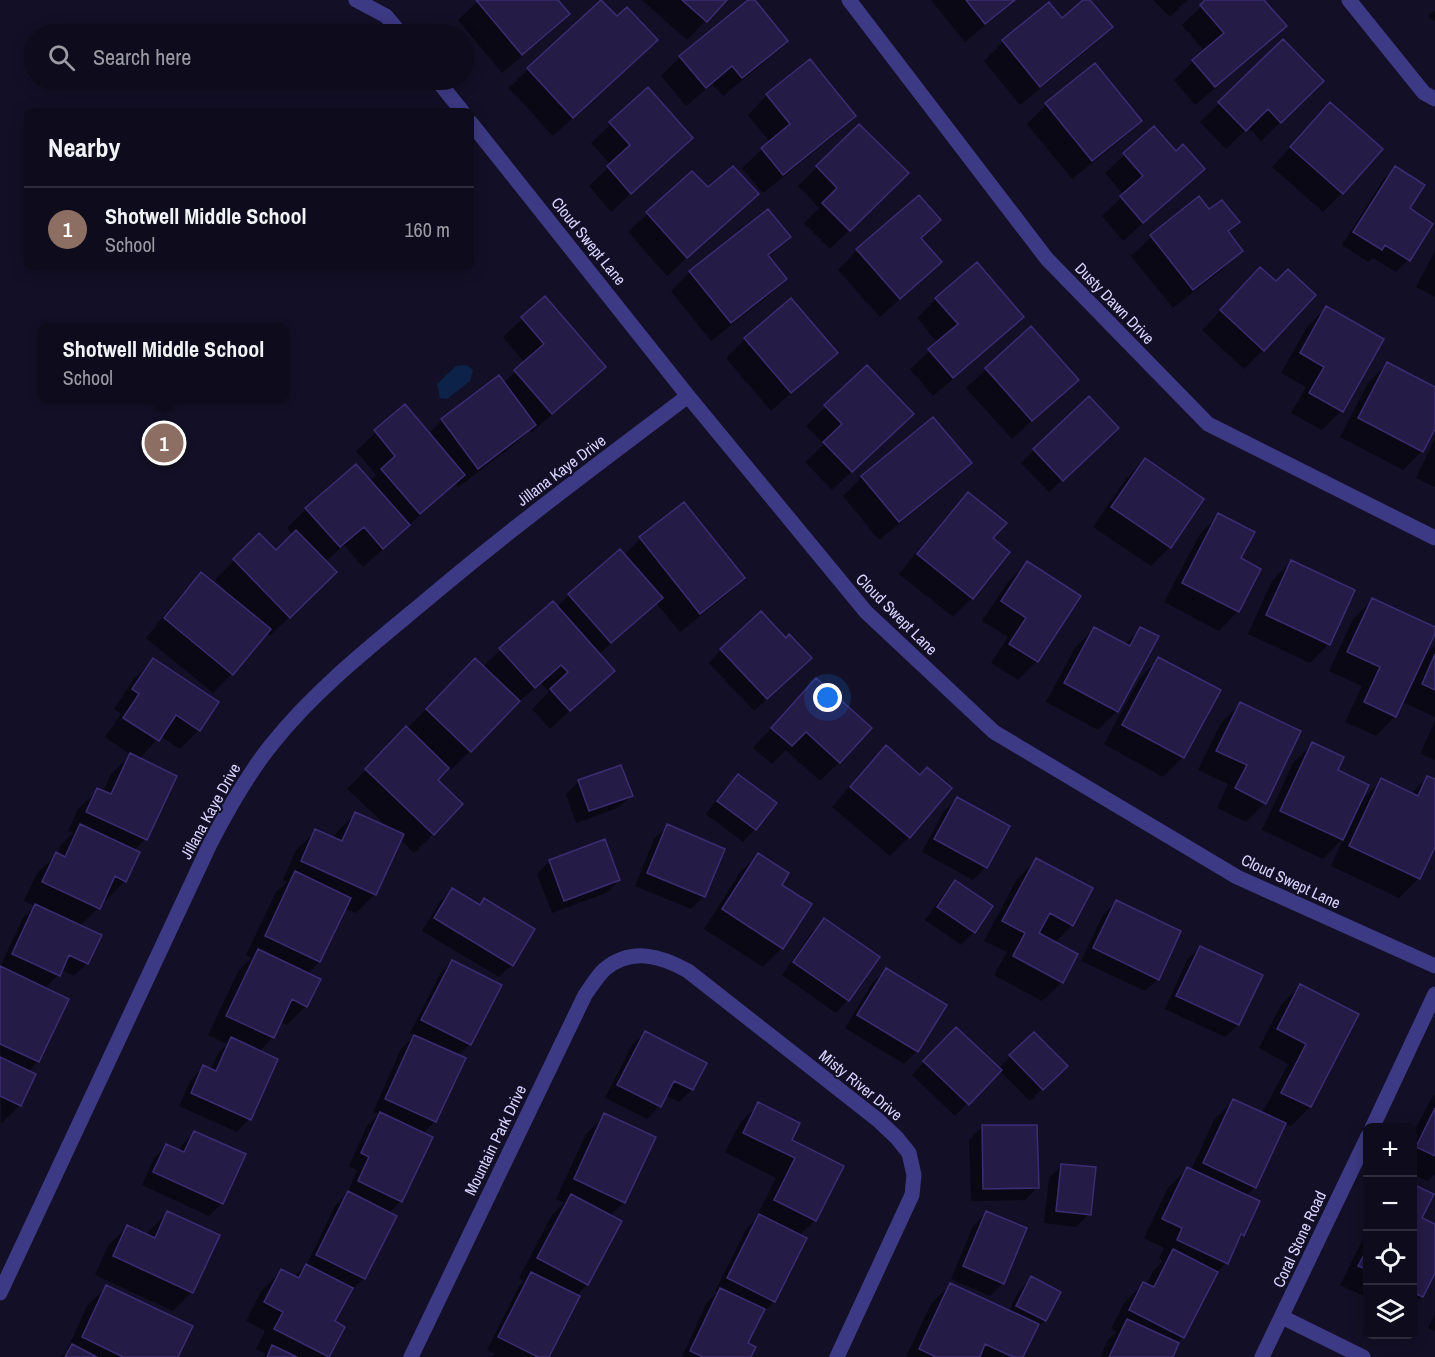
<!DOCTYPE html>
<html lang="en">
<head>
<meta charset="utf-8">
<style>
	body { margin:0; font-family:"Archivo Narrow",sans-serif; background:#1c1929; color:#f1f3f6 }
	.controls { position:absolute; right:18px; bottom:18px; display:grid; overflow:hidden; border-radius:9px; box-shadow:0 3px 15px #0003 }
	.controls button { width:54px; height:54px; display:grid; place-items:center; padding:0; border:0; border-bottom:2px solid #2e2b3b; background:#0e0b1c; color:#f1f3f6; font:30px sans-serif }
	.you { position:absolute; left:828px; top:698px; width:21px; height:21px; margin:-15px; border:4px solid #fff; border-radius:50%; background:#1a73e8; box-shadow:0 0 0 9px #1a73e833 }
	.badge { display:grid; place-items:center; width:39px; height:39px; border-radius:50%; background:#00e5ff; color:#fff; font-size:20px; font-weight:700 }
	.pin { position:absolute; translate:-50% -50%; border:3px solid #fff; box-shadow:0 2px 6px #0006 }
	.popup { position:absolute; left:39px; top:323px; width:249px; height:78px; box-sizing:border-box; display:grid; place-content:center; border-radius:9px; background:#0e0b1c; filter:drop-shadow(0 2px 4px #0005); font-size:20px; white-space:nowrap; color:#9b9ba3 }
	.popup b { font-size:22px; color:#f1f3f6 }
	.popup::after { content:''; position:absolute; left:50%; top:100%; margin-left:-12px; border:12px solid transparent; border-top-color:#0e0b1c }
	.list { margin:0; padding:0; list-style:none }
	h2 { display:flex; justify-content:space-between; align-items:center; height:78px; margin:0; padding:0 24px; font-size:26px }
	h2 small { font-size:20px; font-weight:400; color:#9b9ba3 }
	.list li { display:grid; grid-template-columns:39px 1fr auto; gap:18px; align-items:center; box-sizing:border-box; height:84px; padding:0 24px; border-top:2px solid #2e2b3b }
	.list b { display:block; font-size:22px; white-space:nowrap }
	.list p { margin:0; font-size:20px; white-space:nowrap; color:#9b9ba3 }
	.list em { font-size:20px; font-style:normal; color:#9b9ba3 }
	.icon { flex:none; width:33px; height:33px; fill:none; stroke:currentColor; stroke-width:2; stroke-linecap:round; stroke-linejoin:round }
	.map { position:relative; flex:none; width:1435px; height:1357px; overflow:hidden }
	.search { position:absolute; background:#0e0b1c; box-shadow:0 3px 15px #0003; left:24px; top:24px; width:450px; height:66px; display:flex; align-items:center; gap:15px; box-sizing:border-box; padding:0 21px; border-radius:33px; color:#9b9ba3; font-size:22px }
	.panel { position:absolute; background:#0e0b1c; box-shadow:0 3px 15px #0003; left:24px; top:108px; width:450px; height:162px; border-radius:9px }
	.map>svg:first-child { display:block }
	.water { fill:#0c2248 }
	.shadow { fill:#0007 }
	.building { fill:#241b47; stroke:#3b2d73; stroke-width:1.5 }
	.lines { fill:none; stroke-linecap:round; stroke-linejoin:round }
	.minor { stroke:#3d3a85; stroke-width:15 }
	.labels { text-anchor:middle; stroke-width:4.5; stroke-linejoin:round; paint-order:stroke }
	.street-label { font-size:16px; fill:#d9d4ff; stroke:#130f26 }
</style>
</head>
<body>
<div class="map">
<svg width="1435" height="1357" viewBox="0 0 1435 1357">
	<rect width="100%" height="100%" fill="#130f26"/>
	<!-- water -->
	<path class="water" d="M467,365L473,370L470,381L447,399L440,398L437,384L456,366Z"/>
	<!-- shadow -->
	<path class="shadow" d="M479,0H556L568,14L549,33L502,73L458,20Z
		M642,0H725L687,40Z
		M750,0H753L786,41L767,60L723,96L712,84L686,106L661,76L680,57Z
		M931,0H1016L965,42Z
		M1086,0H1088L1111,27L1092,46L1020,105L984,61L1003,42L1049,4L1062,20Z
		M1153,0H1187L1170,17Z
		M1208,0H1262L1285,26L1266,45L1195,105L1174,80L1204,51L1182,25Z
		M1435,10V22L1429,16Z
		M1283,41L1322,81L1261,141L1248,127L1226,149L1200,122Z
		M637,59L553,136L509,88L528,69Z
		M809,61L854,116L835,135L763,193L742,168L770,142L748,115L767,95Z
		M1095,65L1140,121L1121,140L1072,179L1027,124L1046,105Z
		M648,89L691,138L611,212L589,186L611,165L591,143Z
		M1330,104L1342,193L1323,212L1272,167Z
		M859,126L907,173L830,249L804,223L819,208L798,186Z
		M1154,128L1176,153L1203,169L1123,241L1102,216L1124,195L1105,173Z
		M1396,168L1408,209V260L1396,272L1373,258L1368,262L1342,245L1383,180Z
		M692,173L708,190L756,194L667,276L628,232Z
		M1198,198L1209,211L1238,222L1227,233L1241,250L1222,270L1173,308L1131,256L1151,237Z
		M939,220L920,239L940,262L880,317L838,270L857,250Z
		M789,237L768,258L785,279L766,298L711,341L671,291L690,272Z
		M1435,251V297L1416,287Z
		M1241,289L1263,350L1244,369L1202,330Z
		M545,298L604,367L585,386L532,432L530,430L515,444L458,487L455,483L363,567L344,545L325,562L335,572L270,636L267,632L232,674L213,693L146,638L182,593L201,574L225,593L226,591L215,580L259,535L276,552L293,535L287,528L306,509L370,481L376,475L356,451L404,406L428,434L442,420L503,383L525,363L503,337Z
		M936,299L1022,317L1003,336L933,396L910,369L938,343L917,318Z
		M1326,308L1341,411L1322,430L1291,413L1306,387L1281,373L1307,327Z
		M1031,328L1077,380L1012,439L966,388Z
		M745,339L836,352L771,411L726,358Z
		M1387,364L1435,389V426L1422,451L1403,470L1340,437L1368,383Z
		M867,367L892,433L832,490L805,462L824,444L806,426Z
		M1089,399L1104,441L1049,492L1021,463Z
		M933,419L970,463L951,482L879,540L843,496L862,477Z
		M1435,438V487L1416,478Z
		M1145,460L1170,547L1151,566L1093,527L1126,479Z
		M968,494L991,539L972,596L917,552L949,513Z
		M684,504L743,578L724,597L680,632L656,603L598,655L613,671L550,729L532,709L549,692L541,683L514,706L451,770L449,768L436,780L433,834L414,853L400,839L375,894L356,913L344,908L319,962L307,974L306,1006L287,1025L280,1022L273,1037L259,1052L249,1119L237,1132L179,1106L191,1080L203,1067L210,1070L219,1052L227,1044L208,1035L239,970L252,958L246,955L276,892L287,882L283,880L296,850L316,831L333,839L336,833L356,813L388,827L347,789L456,679L482,667L553,603L556,607L569,595L624,555L640,539Z
		M1219,515L1238,611L1219,631L1164,602L1200,534Z
		M915,554L971,599L953,617L899,574Z
		M1291,562L1329,644L1310,663L1248,634L1272,581Z
		M1027,563L1079,596L1037,661L1018,680L991,663L1008,637L982,621L1008,582Z
		M1372,600L1435,629L1423,657L1435,645V717L1402,702L1395,716L1376,736L1345,722L1362,686L1329,671L1353,619Z
		M1094,629L1124,645L1141,629L1117,711L1098,730L1046,702L1075,648Z
		M786,640L797,670L754,711L709,663L721,650Z
		M1159,659L1219,690L1183,757L1163,777L1104,744L1140,678Z
		M153,660L199,730L180,749L160,736L139,759L145,839L134,851L125,881L106,900L103,899L98,908L80,926L87,963L74,976L61,970L58,975L44,989L38,1061L28,1072L20,1105L1,1124L0,967L23,918L35,906L24,901L37,873L57,855L61,845L73,833L68,831L78,809L98,790L103,792L111,774L131,755L105,737L121,714L114,709L134,679Z
		M797,699L839,762L820,781L786,750L772,764L753,748Z
		M1240,704L1265,803L1246,822L1217,808L1228,784L1198,770L1221,723Z
		M1435,721V760L1420,754Z
		M1312,744L1361,801L1382,780L1411,794L1428,777L1435,781V843L1418,879L1399,898L1331,866L1344,837L1323,859L1262,830L1293,763Z
		M886,747L909,837L890,856L832,807L867,767Z
		M621,766L631,796L618,808L576,823L566,794L578,782Z
		M738,776L755,829L743,842L706,814L725,788Z
		M957,799L986,867L973,880L922,852L944,811Z
		M667,826L704,896L691,909L635,886L654,839Z
		M758,855L780,885L782,948L763,967L704,929L739,874Z
		M1036,860L1072,925L1055,943L1062,982L1042,1001L994,975L1007,952L984,941L1017,879Z
		M550,861L619,880L606,893L552,913L537,874Z
		M955,882L974,932L961,945L925,920L943,895Z
		M452,890L478,906L484,900L512,965L499,977L422,931L439,903Z
		M1116,902L1158,979L1145,991L1081,961L1103,915Z
		M824,920L848,1000L836,1013L782,975L811,933Z
		M1200,947L1238,1025L1225,1037L1165,1009L1187,960Z
		M452,961L470,1044L458,1056L435,1121L423,1134L401,1201L389,1213L364,1278L351,1291L333,1322L343,1327L327,1357H263L266,1354L256,1349L265,1331L246,1321L262,1290L281,1271L294,1277L306,1266L335,1206L347,1194L357,1170L349,1166L367,1126L379,1114L373,1112L401,1049L415,1035L410,1033L440,974Z
		M886,970L945,1005L917,1051L904,1064L845,1028L873,982Z
		M1301,985L1357,1015L1310,1107L1291,1126L1284,1123L1255,1187L1246,1196L1243,1235L1236,1242L1226,1263L1215,1274L1183,1337L1177,1344L1171,1357H1100L1108,1340L1116,1332L1111,1329L1124,1303L1144,1284L1146,1285L1154,1270L1163,1261L1159,1259L1164,1248L1144,1238L1168,1188L1187,1169L1191,1170L1214,1120L1233,1101L1262,1114L1288,1064L1259,1048L1281,1005Z
		M645,1033L692,1089L679,1102L665,1095L659,1106L647,1119L605,1098L632,1045Z
		M1034,1034L1065,1066L1030,1101L999,1070L955,1116L912,1075L944,1041L998,1069Z
		M1435,1094V1174L1428,1181L1412,1174V1136L1431,1099Z
		M759,1104L790,1141L815,1220L799,1236L774,1301L761,1314L746,1344L749,1357H682L707,1302L718,1292L715,1291L747,1228L755,1220L776,1178L725,1152L740,1123Z
		M605,1115L624,1202L610,1216L620,1222L587,1285L576,1296L547,1357H491L495,1354L487,1350L519,1286L524,1281L519,1278L552,1215L564,1203L556,1199L586,1134Z
		M982,1127L1038,1187L1025,1200L971,1201L969,1140Z
		M195,1132L222,1203L209,1216L142,1185L154,1158L166,1146L179,1151L182,1145Z
		M1062,1165L1089,1214L1076,1227L1044,1223L1049,1178Z
		M1412,1186L1420,1219L1435,1226V1269L1422,1296L1412,1306Z
		M167,1213L192,1292L173,1311L95,1275L108,1246L127,1227L146,1235Z
		M986,1213L1003,1283L990,1296L951,1279L973,1226Z
		M1368,1229V1298L1340,1285Z
		M1031,1278L1045,1320L1033,1332L1021,1357H906L931,1304L950,1285L1008,1312L1019,1291Z
		M107,1287L176,1357H61L66,1352L87,1306Z
		M1435,1314V1331L1428,1328Z"/>
	<!-- building -->
	<path class="building" d="M476,0H558L570,14L522,55Z
		M601,0L617,16L627,7L658,40L573,118L527,68Z
		M682,0H727L707,22Z
		M748,0H755L788,41L742,78L732,66L706,88L679,56Z
		M966,0H1015L985,24Z
		M1083,0H1090L1113,27L1040,87L1002,40L1049,2L1062,18Z
		M1205,0H1264L1287,26L1215,87L1192,60L1224,33L1200,5Z
		M1283,39L1324,81L1281,123L1268,109L1246,131L1218,102Z
		M810,59L856,116L783,175L761,148L790,124L766,94Z
		M1095,63L1142,121L1092,161L1045,103Z
		M648,87L693,138L631,194L607,166L630,145L609,122Z
		M1330,102L1383,149L1343,194L1290,147Z
		M859,124L909,173L850,231L822,203L837,188L816,166Z
		M1154,126L1176,151L1183,144L1205,169L1143,223L1120,196L1143,176L1123,153Z
		M733,166L759,194L687,258L646,212L692,171L708,187Z
		M1395,166L1425,185L1410,208L1433,224L1410,261L1385,245L1382,250L1353,232Z
		M919,195L941,220L921,238L942,262L900,299L856,249Z
		M1199,196L1209,209L1222,200L1240,222L1228,231L1243,251L1193,290L1150,235Z
		M768,209L791,237L768,255L787,279L731,323L689,271Z
		M977,262L1024,317L953,378L928,349L958,324L935,298Z
		M1260,267L1276,281L1288,269L1316,295L1264,351L1220,310Z
		M545,296L606,367L552,414L514,370L544,344L521,317Z
		M791,298L838,353L791,393L744,338Z
		M1326,306L1384,339L1343,412L1309,393L1324,367L1300,353Z
		M1031,326L1079,380L1032,421L985,368Z
		M1387,362L1435,387V429L1423,452L1358,418Z
		M867,365L914,414L852,472L823,442L842,424L824,405Z
		M499,375L536,425L478,469L441,419Z
		M1089,396L1119,428L1063,481L1033,449Z
		M405,404L465,475L420,514L381,469L395,456L374,430Z
		M933,417L972,463L899,522L861,476Z
		M1145,458L1204,499L1171,548L1111,507Z
		M356,464L410,525L383,549L364,527L340,547L305,508Z
		M968,492L1007,523L993,538L1010,552L973,599L917,554Z
		M684,502L745,578L700,614L639,537Z
		M1218,513L1255,532L1241,558L1261,569L1239,612L1182,583Z
		M296,530L337,572L290,618L233,559L259,533L276,550Z
		M620,549L663,598L611,643L568,594Z
		M1291,560L1355,590L1330,645L1266,615Z
		M1027,561L1081,596L1038,662L1009,644L1026,618L1001,601Z
		M201,572L271,629L233,675L164,618Z
		M1372,598L1435,627V634L1396,717L1364,702L1380,667L1347,652Z
		M553,601L615,671L570,711L550,689L568,672L561,665L535,688L499,648Z
		M761,611L786,638L789,634L812,658L767,699L720,649Z
		M1094,627L1130,646L1140,627L1159,636L1118,712L1064,683Z
		M1435,654V690L1422,684Z
		M1158,657L1221,690L1184,758L1122,725Z
		M153,658L219,702L200,731L176,715L159,741L123,718L139,694L132,689Z
		M475,658L520,701L471,752L426,709Z
		M816,678L872,728L840,763L806,732L792,746L771,728Z
		M1240,702L1301,731L1266,804L1235,788L1247,765L1216,751Z
		M406,726L449,768L438,780L463,804L434,835L365,769Z
		M1312,742L1344,757L1338,770L1369,785L1343,840L1280,811Z
		M886,745L920,775L927,767L952,788L910,838L850,787Z
		M130,753L177,776L147,840L86,812L97,788L111,794Z
		M621,765L633,796L589,811L578,780Z
		M738,774L777,803L756,830L717,801Z
		M1427,776L1435,779V847L1420,879L1349,846L1381,778L1418,796Z
		M957,797L1010,826L987,868L934,839Z
		M355,812L404,834L376,895L301,861L315,829L342,841Z
		M80,824L140,852L126,882L115,876L100,909L42,882L56,852L65,857Z
		M667,824L725,849L705,897L647,873Z
		M605,839L620,880L564,901L549,860Z
		M758,853L789,873L782,885L812,904L783,949L722,909Z
		M1036,858L1093,888L1073,926L1050,913L1039,933L1078,954L1063,983L1013,956L1025,933L1002,921Z
		M295,871L351,898L320,962L265,936Z
		M955,880L993,906L975,933L937,907Z
		M452,888L480,905L484,898L535,929L513,966L434,918Z
		M1116,900L1181,931L1159,980L1093,948Z
		M35,904L102,935L88,964L69,955L60,976L12,954Z
		M824,918L880,957L849,1001L793,962Z
		M1200,946L1263,975L1239,1025L1176,996Z
		M258,949L321,979L307,1007L292,999L274,1038L226,1016Z
		M452,960L502,985L471,1045L421,1020Z
		M0,966L69,999L39,1062L0,1044Z
		M886,968L947,1005L918,1052L857,1015Z
		M1300,984L1359,1014L1311,1107L1281,1093L1306,1044L1277,1029Z
		M956,1027L1002,1070L969,1105L923,1061Z
		M645,1031L707,1063L693,1090L674,1081L661,1107L617,1085Z
		M1034,1032L1068,1066L1043,1090L1009,1055Z
		M414,1035L466,1058L436,1122L385,1099Z
		M231,1037L278,1059L251,1120L191,1093L203,1065L216,1071Z
		M0,1057L36,1074L21,1106L0,1096Z
		M1233,1099L1286,1123L1256,1188L1203,1163Z
		M758,1102L800,1123L792,1140L844,1166L816,1221L774,1200L795,1158L743,1133Z
		M1435,1108V1156L1416,1147Z
		M380,1112L433,1137L402,1202L358,1181L369,1157L361,1153Z
		M604,1113L656,1137L625,1203L574,1179Z
		M982,1125H1037L1039,1188L983,1189Z
		M194,1131L246,1154L223,1204L153,1172L166,1144L184,1152Z
		M1061,1164L1096,1167L1091,1215L1056,1211Z
		M1187,1167L1260,1201L1244,1236L1241,1234L1228,1264L1177,1240L1182,1228L1162,1219Z
		M1412,1184L1434,1194L1422,1218L1435,1224V1273L1423,1297L1412,1292Z
		M348,1191L397,1216L365,1279L316,1255Z
		M571,1194L622,1221L588,1285L537,1258Z
		M167,1211L220,1235L193,1293L113,1256L127,1225L155,1238Z
		M986,1211L1027,1228L1004,1284L963,1266Z
		M759,1214L807,1238L775,1302L727,1278Z
		M1368,1247V1270L1358,1266Z
		M1173,1249L1218,1272L1184,1338L1129,1310L1143,1282L1154,1287Z
		M306,1264L353,1288L335,1321L345,1327L329,1357L274,1329L283,1312L264,1302L281,1269L299,1278Z
		M531,1272L580,1296L549,1357H538L498,1337Z
		M1031,1276L1061,1292L1046,1321L1016,1306Z
		M950,1283L1039,1324L1023,1357H1013L985,1344L980,1357H936L919,1349Z
		M106,1285L193,1326L178,1357H123L82,1337Z
		M720,1288L765,1309L748,1343L756,1347L751,1357H703L690,1351Z
		M1127,1319L1179,1343L1173,1357H1109Z
		M72,1344L97,1357H65Z
		M272,1345L297,1357H267Z"/>
	<g class="lines">
		<!-- minor -->
		<path class="minor" d="M356,0L386,16L401,34
			M849,0L1047,259L1208,424L1435,538
			M1349,0L1424,93L1435,99
			M437,80L462,111
			M471,123L688,396L866,612L994,732L1237,877L1435,966
			M1372,1128L1435,994
			M0,1293L210,844C228,809 247,775 272,744C315,690 371,646 424,602C509,530 599,463 688,396
			M1282,1317L1363,1357
			M411,1357L585,995C591,987 597,976 605,969C632,947 661,956 688,971L878,1120L897,1138L909,1153L914,1175L912,1195L837,1357
			M1262,1357L1368,1136"/>
	</g>
	<g class="labels">
		<!-- street labels -->
		<g class="street-label">
			<text transform="translate(589 241) rotate(51)" y="6">Cloud Swept Lane</text>
			<text transform="translate(1115 303) rotate(46)" y="6">Dusty Dawn Drive</text>
			<text transform="translate(561 470) rotate(-37)" y="6">Jillana Kaye Drive</text>
			<text transform="translate(897 614) rotate(45)" y="6">Cloud Swept Lane</text>
			<text transform="translate(210 811) rotate(-61)" y="6">Jillana Kaye Drive</text>
			<text transform="translate(1291 881) rotate(25)" y="6">Cloud Swept Lane</text>
			<text transform="translate(861 1085) rotate(39)" y="6">Misty River Drive</text>
			<text transform="translate(495 1140) rotate(-64)" y="6">Mountain Park Drive</text>
			<text transform="translate(1299 1239) rotate(-65)" y="6">Coral Stone Road</text>
		</g>
	</g>
</svg>
<div class="controls">
<button>+</button>
<button>−</button>
<button><svg class="icon" aria-label="locate" viewBox="0 0 24 24"><circle cx="12" cy="12" r="6"/><path d="M12 2v4M12 18v4M2 12h4M18 12h4"/></svg></button>
<button><svg class="icon" aria-label="layers" viewBox="0 0 24 24"><path d="M12 4l9 5-9 5-9-5zM3 14l9 5 9-5"/></svg></button>
</div>
<div class="you"></div>
<div class="pin badge" style="left:164px;top:443px;background:#8d6e63">1</div>
<div class="popup"><b>Shotwell Middle School</b>School</div>
<div class="search"><svg class="icon" aria-label="search" viewBox="0 0 24 24"><circle cx="10" cy="10" r="6"/><path d="M15 15l6 6"/></svg>Search here</div>
<section class="panel">
<h2>Nearby<small></small></h2>
<ul class="list">
<li><span class="badge" style="background:#8d6e63">1</span><div><b>Shotwell Middle School</b><p>School</p></div><em>160 m</em></li>
</ul>
</section>
</div>
</body>
</html>
